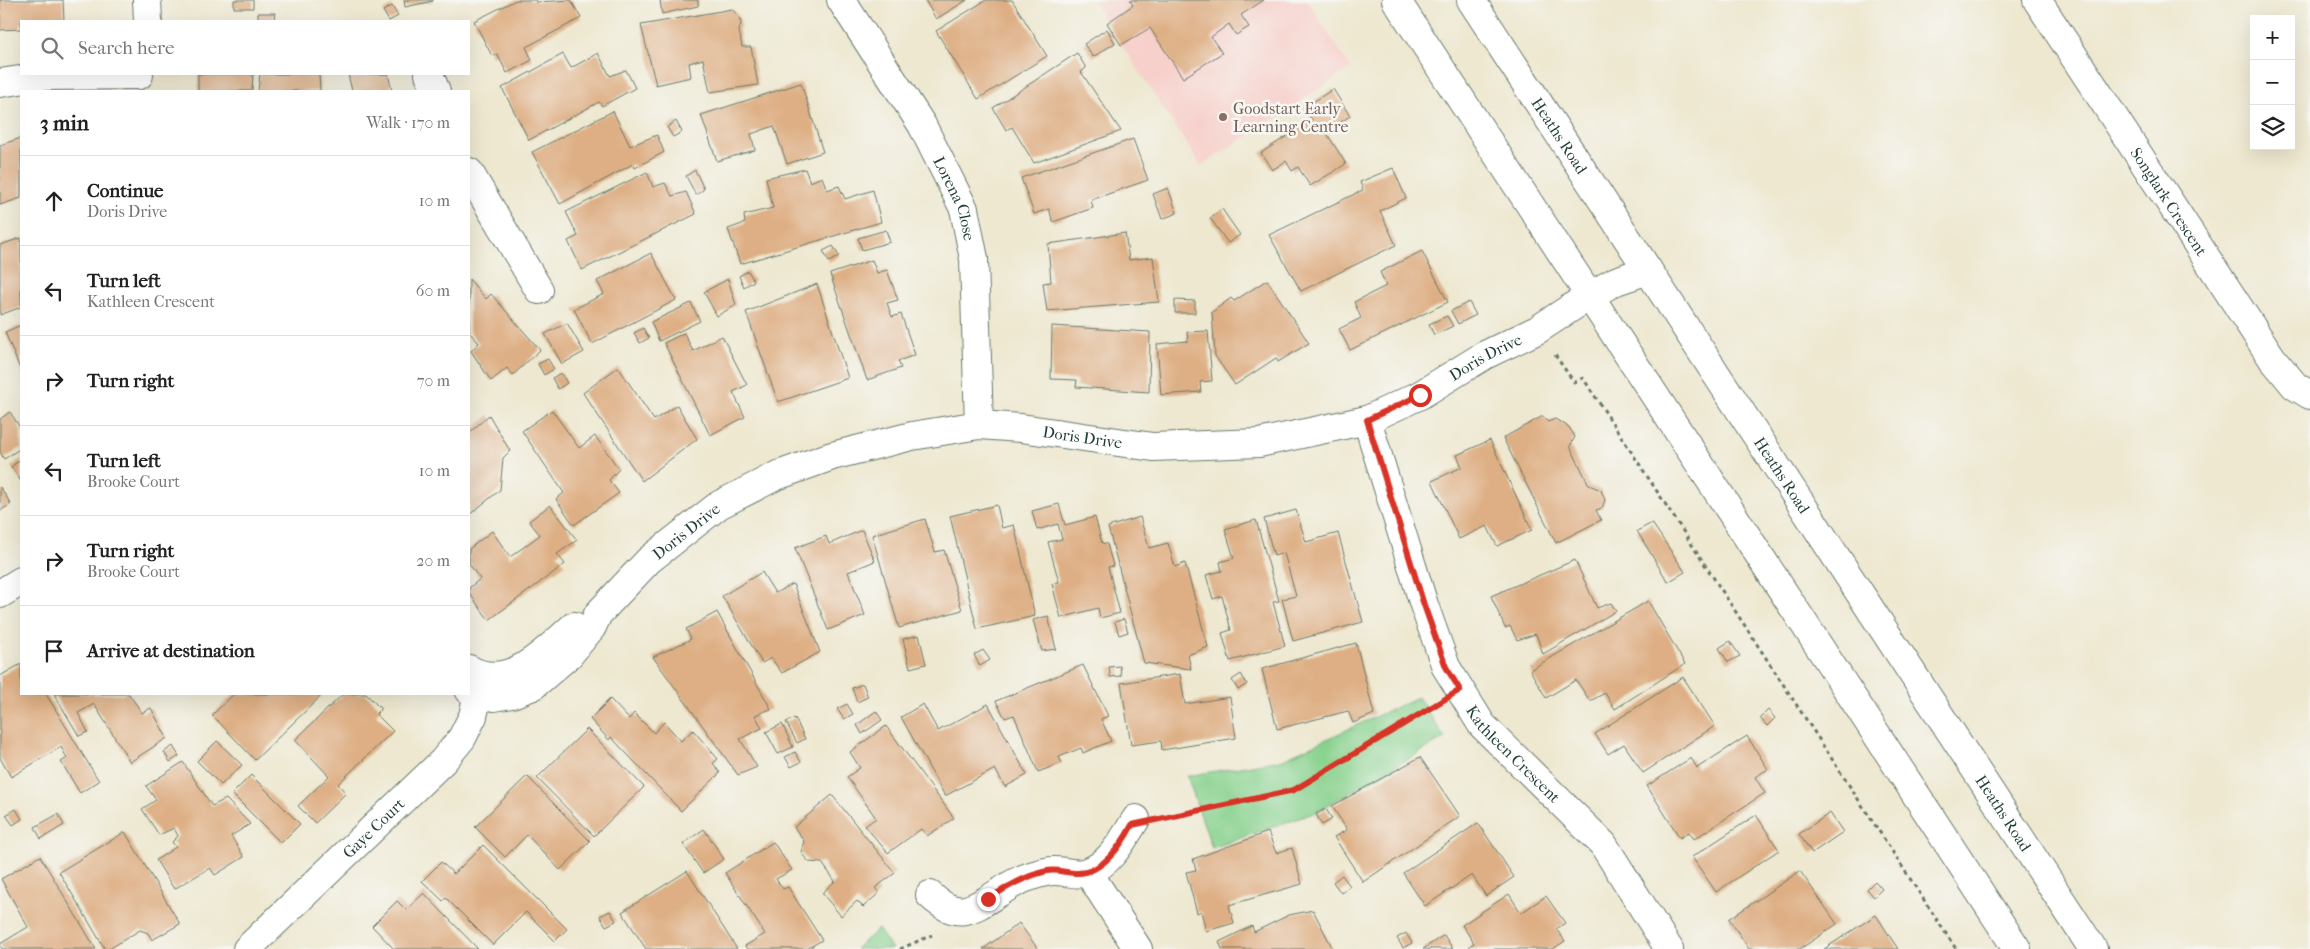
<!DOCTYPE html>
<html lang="en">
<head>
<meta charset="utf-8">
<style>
	body { margin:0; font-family:"IM FELL French Canon",serif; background:#f6f6f6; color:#222 }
	.controls { position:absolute; right:15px; top:15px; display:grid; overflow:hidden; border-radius:0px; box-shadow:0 5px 20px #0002 }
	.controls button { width:45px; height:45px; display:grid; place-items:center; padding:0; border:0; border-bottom:1px solid #e0e0e0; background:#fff; color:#222; font:25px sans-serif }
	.stop { position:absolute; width:15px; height:15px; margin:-11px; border:4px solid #d93025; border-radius:50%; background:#fff }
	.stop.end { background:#d93025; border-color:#fff; box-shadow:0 1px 5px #0008 }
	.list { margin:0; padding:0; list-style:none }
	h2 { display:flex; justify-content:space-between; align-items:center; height:65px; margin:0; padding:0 20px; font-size:21px }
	h2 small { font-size:16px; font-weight:400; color:#767676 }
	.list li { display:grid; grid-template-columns:32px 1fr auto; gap:15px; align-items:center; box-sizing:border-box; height:90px; padding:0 20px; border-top:1px solid #e0e0e0 }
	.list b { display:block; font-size:19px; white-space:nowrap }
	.list p { margin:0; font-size:16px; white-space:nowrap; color:#767676 }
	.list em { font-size:16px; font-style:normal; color:#767676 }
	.icon { flex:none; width:28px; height:28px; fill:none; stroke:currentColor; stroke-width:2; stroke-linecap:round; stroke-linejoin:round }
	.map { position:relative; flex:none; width:2310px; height:949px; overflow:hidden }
	.search { position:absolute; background:#fff; box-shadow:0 5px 20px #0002; left:20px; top:20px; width:450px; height:55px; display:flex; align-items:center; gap:12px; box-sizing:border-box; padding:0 18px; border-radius:0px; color:#767676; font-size:19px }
	.panel { position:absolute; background:#fff; box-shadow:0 5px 20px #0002; left:20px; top:90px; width:450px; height:605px; border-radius:0px }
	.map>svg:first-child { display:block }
	.built { fill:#f7d0cb }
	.green { fill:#88d28e; stroke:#548861 }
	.building { fill:#deaf84 }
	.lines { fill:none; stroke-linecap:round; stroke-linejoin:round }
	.minor-casing { stroke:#67796b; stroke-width:30 }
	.major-casing { stroke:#67796b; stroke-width:30 }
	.path { stroke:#67796b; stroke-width:3; stroke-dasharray:4 4; stroke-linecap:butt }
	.minor { stroke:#fff; stroke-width:28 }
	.major { stroke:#fff; stroke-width:28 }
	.route { stroke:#d93025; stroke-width:6 }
	.education-dot { fill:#8d6e63; stroke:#f6f6f2; stroke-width:2 }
	.labels { text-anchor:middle; stroke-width:5; stroke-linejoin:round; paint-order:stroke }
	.education-label { font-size:16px; fill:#785e54; stroke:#f6f6f2; text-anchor:start }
	.street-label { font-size:16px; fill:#1f3d34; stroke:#f6f6f2 }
</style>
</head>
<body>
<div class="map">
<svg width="2310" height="949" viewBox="0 0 2310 949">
	<rect width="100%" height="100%" fill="#f6f6f2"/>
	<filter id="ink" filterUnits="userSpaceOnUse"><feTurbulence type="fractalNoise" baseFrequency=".02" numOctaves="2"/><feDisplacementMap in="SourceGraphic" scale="10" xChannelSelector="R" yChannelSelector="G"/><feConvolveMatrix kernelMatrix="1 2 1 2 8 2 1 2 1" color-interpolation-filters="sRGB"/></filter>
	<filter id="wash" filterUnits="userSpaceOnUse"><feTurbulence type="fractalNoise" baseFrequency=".0096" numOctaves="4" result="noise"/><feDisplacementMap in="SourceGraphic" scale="20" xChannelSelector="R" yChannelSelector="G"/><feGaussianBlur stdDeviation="1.12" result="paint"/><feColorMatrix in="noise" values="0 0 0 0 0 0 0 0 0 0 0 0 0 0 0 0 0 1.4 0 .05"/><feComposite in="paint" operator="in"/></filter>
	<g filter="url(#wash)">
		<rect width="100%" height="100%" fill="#eee8d0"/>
		<!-- built -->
		<path class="built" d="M1092,0H1307L1351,68L1201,166Z"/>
		<!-- green -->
		<path class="green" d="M1418,697L1445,738L1314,813L1212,848L1187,776L1281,760Z
			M878,929L892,949H855Z"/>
		<g id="blocks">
			<!-- building -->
			<path class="building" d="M0,0H63L64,21H21V29L0,30Z
				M234,0H253V8H234Z
				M404,0H433V1L405,7Z
				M516,0H536V2L571,0L581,18L526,47L532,60L507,73L497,54L492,56L474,21Z
				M660,0H698V6L662,14Z
				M925,0H967L936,19Z
				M986,0H1012L1047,56L978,99L936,31Z
				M1130,0H1264L1241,15L1249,27L1236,35L1229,24L1211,37L1222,53L1183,78L1150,28L1121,45L1107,23L1133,5Z
				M392,6L398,16L389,21L383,11Z
				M732,9L739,17L741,24L739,30L742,47H751L758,85L710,92L703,59L689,63L691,77L656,85L641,25Z
				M258,13H275L274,21H258Z
				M1107,29L1115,43L1093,57L1084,44Z
				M598,53L610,76L626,70L635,88L602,106L599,102L529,140L502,88L563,54L571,68Z
				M1077,53L1086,68L1081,72L1121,131L1034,163L1012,127L1006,130L993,108Z
				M198,74H253L252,91H198Z
				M260,74H319L320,91H258Z
				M348,74H388L392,91H352Z
				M801,83L823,152L787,164L774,126L751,134L755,150L717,161L701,115Z
				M1333,89L1350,116L1326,132L1346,164L1310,186L1298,167L1292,171L1286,161L1272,170L1261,153L1312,120L1304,108Z
				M613,111L630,146L657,135L664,152L635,168L633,164L560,204L532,152Z
				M676,121L682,132L673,137L667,127Z
				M21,138V198L0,205V145Z
				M1133,139L1148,180L1091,200L1093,208L1053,222L1049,209L1034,214L1021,178Z
				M1393,168L1406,198L1380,211L1396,245L1301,291L1269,235L1363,190L1360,182Z
				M805,169L810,182L822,177L827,190L839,186L845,199L873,190L881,222L740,264L728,229L745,223L744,215L773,208L766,178Z
				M695,170L704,189L696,195L686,176Z
				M647,172L653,187L665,183L672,196L686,192L696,214L582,270L568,241L578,236L566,212Z
				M1168,188L1177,213L1162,219L1153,194Z
				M1222,209L1240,235L1228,243L1210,218Z
				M886,230L890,242L862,250L858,238Z
				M1125,233L1129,260L1153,257L1159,302L1047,311L1043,283L1051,282L1048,244Z
				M21,238V307L0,315V245Z
				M833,246L839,256L829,262L823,251Z
				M1422,251L1448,302L1350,350L1339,329L1361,318L1354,302L1386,286L1380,272Z
				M651,253L676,300L592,344L574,309L604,294L597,281Z
				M872,260L877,273L887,270L898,300L887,303L892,317L901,314L915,355L898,361L901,368L867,380L830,274Z
				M748,271L754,281L744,287L739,276Z
				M469,279L486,299L491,294L540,350L513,375L507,368L491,381L471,351L479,343L469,332Z
				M728,279L736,305L717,316L704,292Z
				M1267,280L1309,343L1278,362L1276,358L1235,385L1215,356L1212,312L1231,298L1234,301Z
				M817,284L848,378L778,402L746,312Z
				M1175,300L1195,301V313H1175Z
				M1469,302L1476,315L1458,324L1451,311Z
				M691,303L700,321L659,341L651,322Z
				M1447,316L1453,326L1434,335L1429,324Z
				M567,323L584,352L562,364L545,334Z
				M21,325V371L5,332Z
				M1052,326L1150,332L1149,392L1076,387L1077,380L1051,379Z
				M643,328L649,338L640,343L634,333Z
				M1208,331L1212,381L1200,382L1201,392L1161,395L1157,344L1188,341L1187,332Z
				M684,333L693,351L722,336L747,385L733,392L745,417L710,435L664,343Z
				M548,359L554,369L544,375L538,364Z
				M618,367L654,420L677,405L697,439L642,481L583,393Z
				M561,373L567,383L558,389L552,378Z
				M552,410L579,448L595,436L619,469L609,480L619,493L574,525L556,499L564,493L522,431Z
				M10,412L21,429V448L4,459L0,452V419Z
				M489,415L510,451L503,458L500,490L469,515V433Z
				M1543,416L1548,422L1555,419L1569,427L1575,437L1570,446L1589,485L1601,490L1605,500L1602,508L1596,510L1601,520L1556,543L1503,438Z
				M1490,440L1532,530L1497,546L1487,526L1459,539L1432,481L1462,467L1457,455Z
				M21,459V481L11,467Z
				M0,487L11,504L0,511Z
				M1059,504L1065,525L1095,517L1102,543L1107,544L1113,566L1108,567L1120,613L1100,618L1098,608L1061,618L1052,584L1059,582L1048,542L1062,539L1058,524L1037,530L1032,511Z
				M550,505L577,540L557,554L565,564L489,620L469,593V588L480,579L469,564V549L492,531L510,557L540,535L529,521Z
				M997,505L1002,528L1014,525L1035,616L977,629L950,516Z
				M1296,510L1306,542L1338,533L1363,622L1293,641L1282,599L1296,596L1284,553L1274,556L1264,519Z
				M1140,517L1149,548L1168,543L1175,567L1185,563L1208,647L1188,655L1191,669L1144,663L1108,527Z
				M925,519L935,552L944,550L962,610L899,628L872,535Z
				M1256,520L1279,601L1273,602L1285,646L1230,661L1222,633L1231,630L1222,596L1213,599L1206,575L1222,571L1220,562L1234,558L1225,529Z
				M1652,523L1685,572L1668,582L1637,531Z
				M862,530L875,561L848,572L865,615L828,630L795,548L826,536L829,544Z
				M1575,560L1597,608L1611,603L1616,611L1543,654L1536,634L1517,640L1510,626L1505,628L1491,596Z
				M762,572L775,593L793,584L820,652L782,673L771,658L762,663L722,596Z
				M1648,601L1685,664L1615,709L1605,693L1590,701L1576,680L1546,698L1530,670Z
				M717,612L771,709L755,715L762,728L740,739L757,767L738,775L653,657L691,639L686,629Z
				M1048,616L1056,649L1042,651L1033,620Z
				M1124,619L1128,632L1119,635L1115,622Z
				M919,635L926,664L910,668L903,639Z
				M1730,641L1740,656L1728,662L1719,648Z
				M1356,643L1374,714L1353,723L1348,711L1277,729L1262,669Z
				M983,650L990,660L980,666L974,655Z
				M21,664V694H46L99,781L80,793L61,762L67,758L61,747L11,777L0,758V676Z
				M1083,665L1108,716L1101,719L1111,741L1083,753L1081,748L1059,757L1062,763L1038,772L1014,715L1005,718L996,701Z
				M1120,666L1121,676L1110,677L1109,667Z
				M1180,674L1185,704L1230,697L1236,738L1162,750L1161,741L1131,745L1121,683Z
				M1241,674L1247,684L1238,690L1232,680Z
				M1683,677L1715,726L1643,773L1624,744L1608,754L1595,734Z
				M863,684L868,697L857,702L852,688Z
				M54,694H129L142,713L151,708L167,738L130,762L94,704L78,713L88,732L79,736Z
				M234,694H323L255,760L212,715Z
				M343,694H366L381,709L376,714L393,731L338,784L346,793L315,823L298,806L329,776L295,740Z
				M610,699L629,719L634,713L654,733L664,722L681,741L693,730L718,759L713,763L720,773L681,811L611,737L609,740L590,719Z
				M847,704L853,714L844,719L837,709Z
				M923,704L938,731L988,704L1027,775L1005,787L995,769L945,796L901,717Z
				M1768,710L1775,718L1767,726L1760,718Z
				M876,711L882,720L862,734L857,725Z
				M795,718L805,739L797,743L786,722Z
				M782,724L793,747L778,754L766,732Z
				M886,726L954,818L927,836L921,829L888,853L865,826L876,818L847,777L860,768L850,752Z
				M587,729L644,787L594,836L537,778Z
				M1747,736L1768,769L1755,777L1765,793L1694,839L1689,832L1680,838L1647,786L1691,758L1697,768Z
				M217,741L242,765L221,785L197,761Z
				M173,746L179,756L170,762L164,752Z
				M795,752L801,762L791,767L785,757Z
				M1420,757L1460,816L1363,882L1334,837L1347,830L1332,806Z
				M183,762L212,806L226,799L250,824L231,836L244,857L215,875L210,868L174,889L156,860L176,847L172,842L178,836L174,828L159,835L142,809L156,800L146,786Z
				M251,775L300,824L281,843L232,794Z
				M527,776L590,841L560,870L527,835L505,857L475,827Z
				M832,795L895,873L875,888L879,893L863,907L857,901L841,916L822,893L835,881L822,863L809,862L801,853L804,841L794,827Z
				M16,809L22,819L13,825L6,815Z
				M1326,809L1332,819L1322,825L1316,814Z
				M1830,813L1843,832L1812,853L1799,834Z
				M58,814L64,825L41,839L35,827Z
				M1756,815L1779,850L1716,892L1692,857Z
				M1478,823L1514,877L1486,896L1472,875L1425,906L1403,873Z
				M704,829L724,859L703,873L683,844Z
				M125,832L180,924L152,940L148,933L140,930L109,949H105L59,872Z
				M1268,832L1276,853L1292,848L1302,884L1229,905L1234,923L1206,931L1201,911L1197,913L1186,872L1196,870L1193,859Z
				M773,842L792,870L776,879L783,889L788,887L822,940L807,949H747L745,946L765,934L725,873Z
				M483,845L567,929L555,941L526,912L493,945L446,898L443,901L422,881L441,862L454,874Z
				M40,856L96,949H2L0,944L28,927L1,879Z
				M687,871L737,949H646L622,912Z
				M1800,871L1837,924L1800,949H1749L1729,919Z
				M1342,875L1350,886L1341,893L1333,882Z
				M1875,881L1882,889L1874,897L1867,889Z
				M424,893L478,949H394L372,926L397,901L406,910Z
				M1509,894L1521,913L1546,896L1565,923L1556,929L1565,941L1553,949H1471L1469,946L1474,943L1462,925Z
				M1313,910L1333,949H1222L1219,942L1252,926L1254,932L1289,915Z
				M610,911L616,921L606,926L600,916Z
				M1876,915L1898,949H1824Z
				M1019,923L1038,949H983Z
				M1406,933L1412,943L1403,948L1397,938Z
				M1444,935L1453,949H1423Z"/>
		</g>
	</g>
	<g filter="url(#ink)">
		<use href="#blocks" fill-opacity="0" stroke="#67796b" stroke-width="1"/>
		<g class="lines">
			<!-- minor casing -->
			<g class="minor-casing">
				<g id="minor">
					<path d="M147,0L148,21"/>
					<path id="s1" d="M841,0L922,125L964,209L974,259L979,425"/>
					<path id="s2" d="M2037,0L2272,358L2295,386L2310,395"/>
					<path d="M429,74L436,91"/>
					<path d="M0,83L46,76L139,75"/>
					<path d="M469,172L539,290"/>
					<path id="s3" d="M1367,420L1424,605L1446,667L1482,725L1603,844L1669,949"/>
					<path d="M0,594L21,581"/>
					<path d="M469,669C509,693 547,649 574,626"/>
					<path id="s4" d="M469,690L494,697L512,694L533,686L569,655L592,627L598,614L649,560L719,505L776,476L832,456L912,436L979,425L1021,428L1153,447L1259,443L1367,420L1420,395L1485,355L1537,330L1589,296"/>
					<path d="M1088,872L1138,949"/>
					<path d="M930,895C960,923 974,908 1003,890C1016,881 1031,875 1046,872C1061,868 1075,877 1087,872C1110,865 1124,838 1136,819"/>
					<path id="s5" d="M247,949L443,761L462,738L473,716L482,675"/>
				</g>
			</g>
			<!-- major casing -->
			<g class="major-casing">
				<g id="major">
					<path d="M1396,0L2017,949"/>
					<path id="s6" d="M1471,0L2093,949"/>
					<path d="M1589,296L1616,281L1648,270"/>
				</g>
			</g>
			<!-- path -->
			<path class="path" d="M1555,355L1574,382L1583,378L1956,949
				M1167,818L1294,790L1434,706
				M900,949L932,935"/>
			<!-- minor -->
			<use href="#minor" class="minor"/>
			<!-- major -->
			<use href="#major" class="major"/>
		</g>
	</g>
	<g class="lines" filter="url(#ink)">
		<!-- route -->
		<path class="route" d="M988,899C1007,887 1025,876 1047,871C1058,869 1066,873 1077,873C1102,874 1122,844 1132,825L1294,790L1460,690L1446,667L1424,605L1367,420L1420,395"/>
	</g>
	<!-- markers -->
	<circle class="education-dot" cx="1223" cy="117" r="5"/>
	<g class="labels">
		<!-- education labels -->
		<g class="education-label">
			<text x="1233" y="114">Goodstart Early<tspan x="1233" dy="18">Learning Centre</tspan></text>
		</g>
		<!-- street labels -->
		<g class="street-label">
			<text dy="6" stroke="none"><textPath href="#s6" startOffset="162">Heaths Road</textPath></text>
			<text dy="6" stroke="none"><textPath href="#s1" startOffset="230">Lorena Close</textPath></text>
			<text dy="6" stroke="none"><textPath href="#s2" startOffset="241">Songlark Crescent</textPath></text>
			<text dy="6" stroke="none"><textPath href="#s4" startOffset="1128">Doris Drive</textPath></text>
			<text dy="6" stroke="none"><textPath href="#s4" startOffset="706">Doris Drive</textPath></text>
			<text dy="6" stroke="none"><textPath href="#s6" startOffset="568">Heaths Road</textPath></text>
			<text dy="6" stroke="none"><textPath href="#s4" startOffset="286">Doris Drive</textPath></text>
			<text dy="6" stroke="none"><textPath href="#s3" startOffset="370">Kathleen Crescent</textPath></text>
			<text dy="6" stroke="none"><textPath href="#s6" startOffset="972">Heaths Road</textPath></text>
			<text dy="6" stroke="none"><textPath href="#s5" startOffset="175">Gaye Court</textPath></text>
		</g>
	</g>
</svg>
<div class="controls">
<button>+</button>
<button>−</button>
<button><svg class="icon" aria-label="layers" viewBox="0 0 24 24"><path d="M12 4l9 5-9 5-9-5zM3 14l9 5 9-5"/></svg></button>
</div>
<div class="stop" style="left:1420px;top:395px"></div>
<div class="stop end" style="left:988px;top:899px"></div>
<div class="search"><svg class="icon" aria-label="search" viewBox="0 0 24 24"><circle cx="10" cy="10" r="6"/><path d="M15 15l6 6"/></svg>Search here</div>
<section class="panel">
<h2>3 min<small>Walk · 170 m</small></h2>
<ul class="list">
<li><svg class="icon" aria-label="ahead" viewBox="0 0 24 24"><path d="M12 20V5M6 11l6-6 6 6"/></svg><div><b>Continue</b><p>Doris Drive</p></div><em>10 m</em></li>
<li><svg class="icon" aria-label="left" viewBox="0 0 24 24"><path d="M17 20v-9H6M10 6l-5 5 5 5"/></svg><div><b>Turn left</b><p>Kathleen Crescent</p></div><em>60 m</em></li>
<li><svg class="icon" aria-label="right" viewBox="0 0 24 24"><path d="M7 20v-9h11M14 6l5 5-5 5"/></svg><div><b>Turn right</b></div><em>70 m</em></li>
<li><svg class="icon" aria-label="left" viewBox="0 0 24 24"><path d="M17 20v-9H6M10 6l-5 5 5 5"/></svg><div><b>Turn left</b><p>Brooke Court</p></div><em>10 m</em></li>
<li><svg class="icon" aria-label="right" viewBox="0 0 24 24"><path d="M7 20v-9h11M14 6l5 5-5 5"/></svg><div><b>Turn right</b><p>Brooke Court</p></div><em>20 m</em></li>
<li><svg class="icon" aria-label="arrive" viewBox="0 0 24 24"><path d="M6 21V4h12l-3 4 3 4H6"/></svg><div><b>Arrive at destination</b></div></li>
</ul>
</section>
</div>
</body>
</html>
